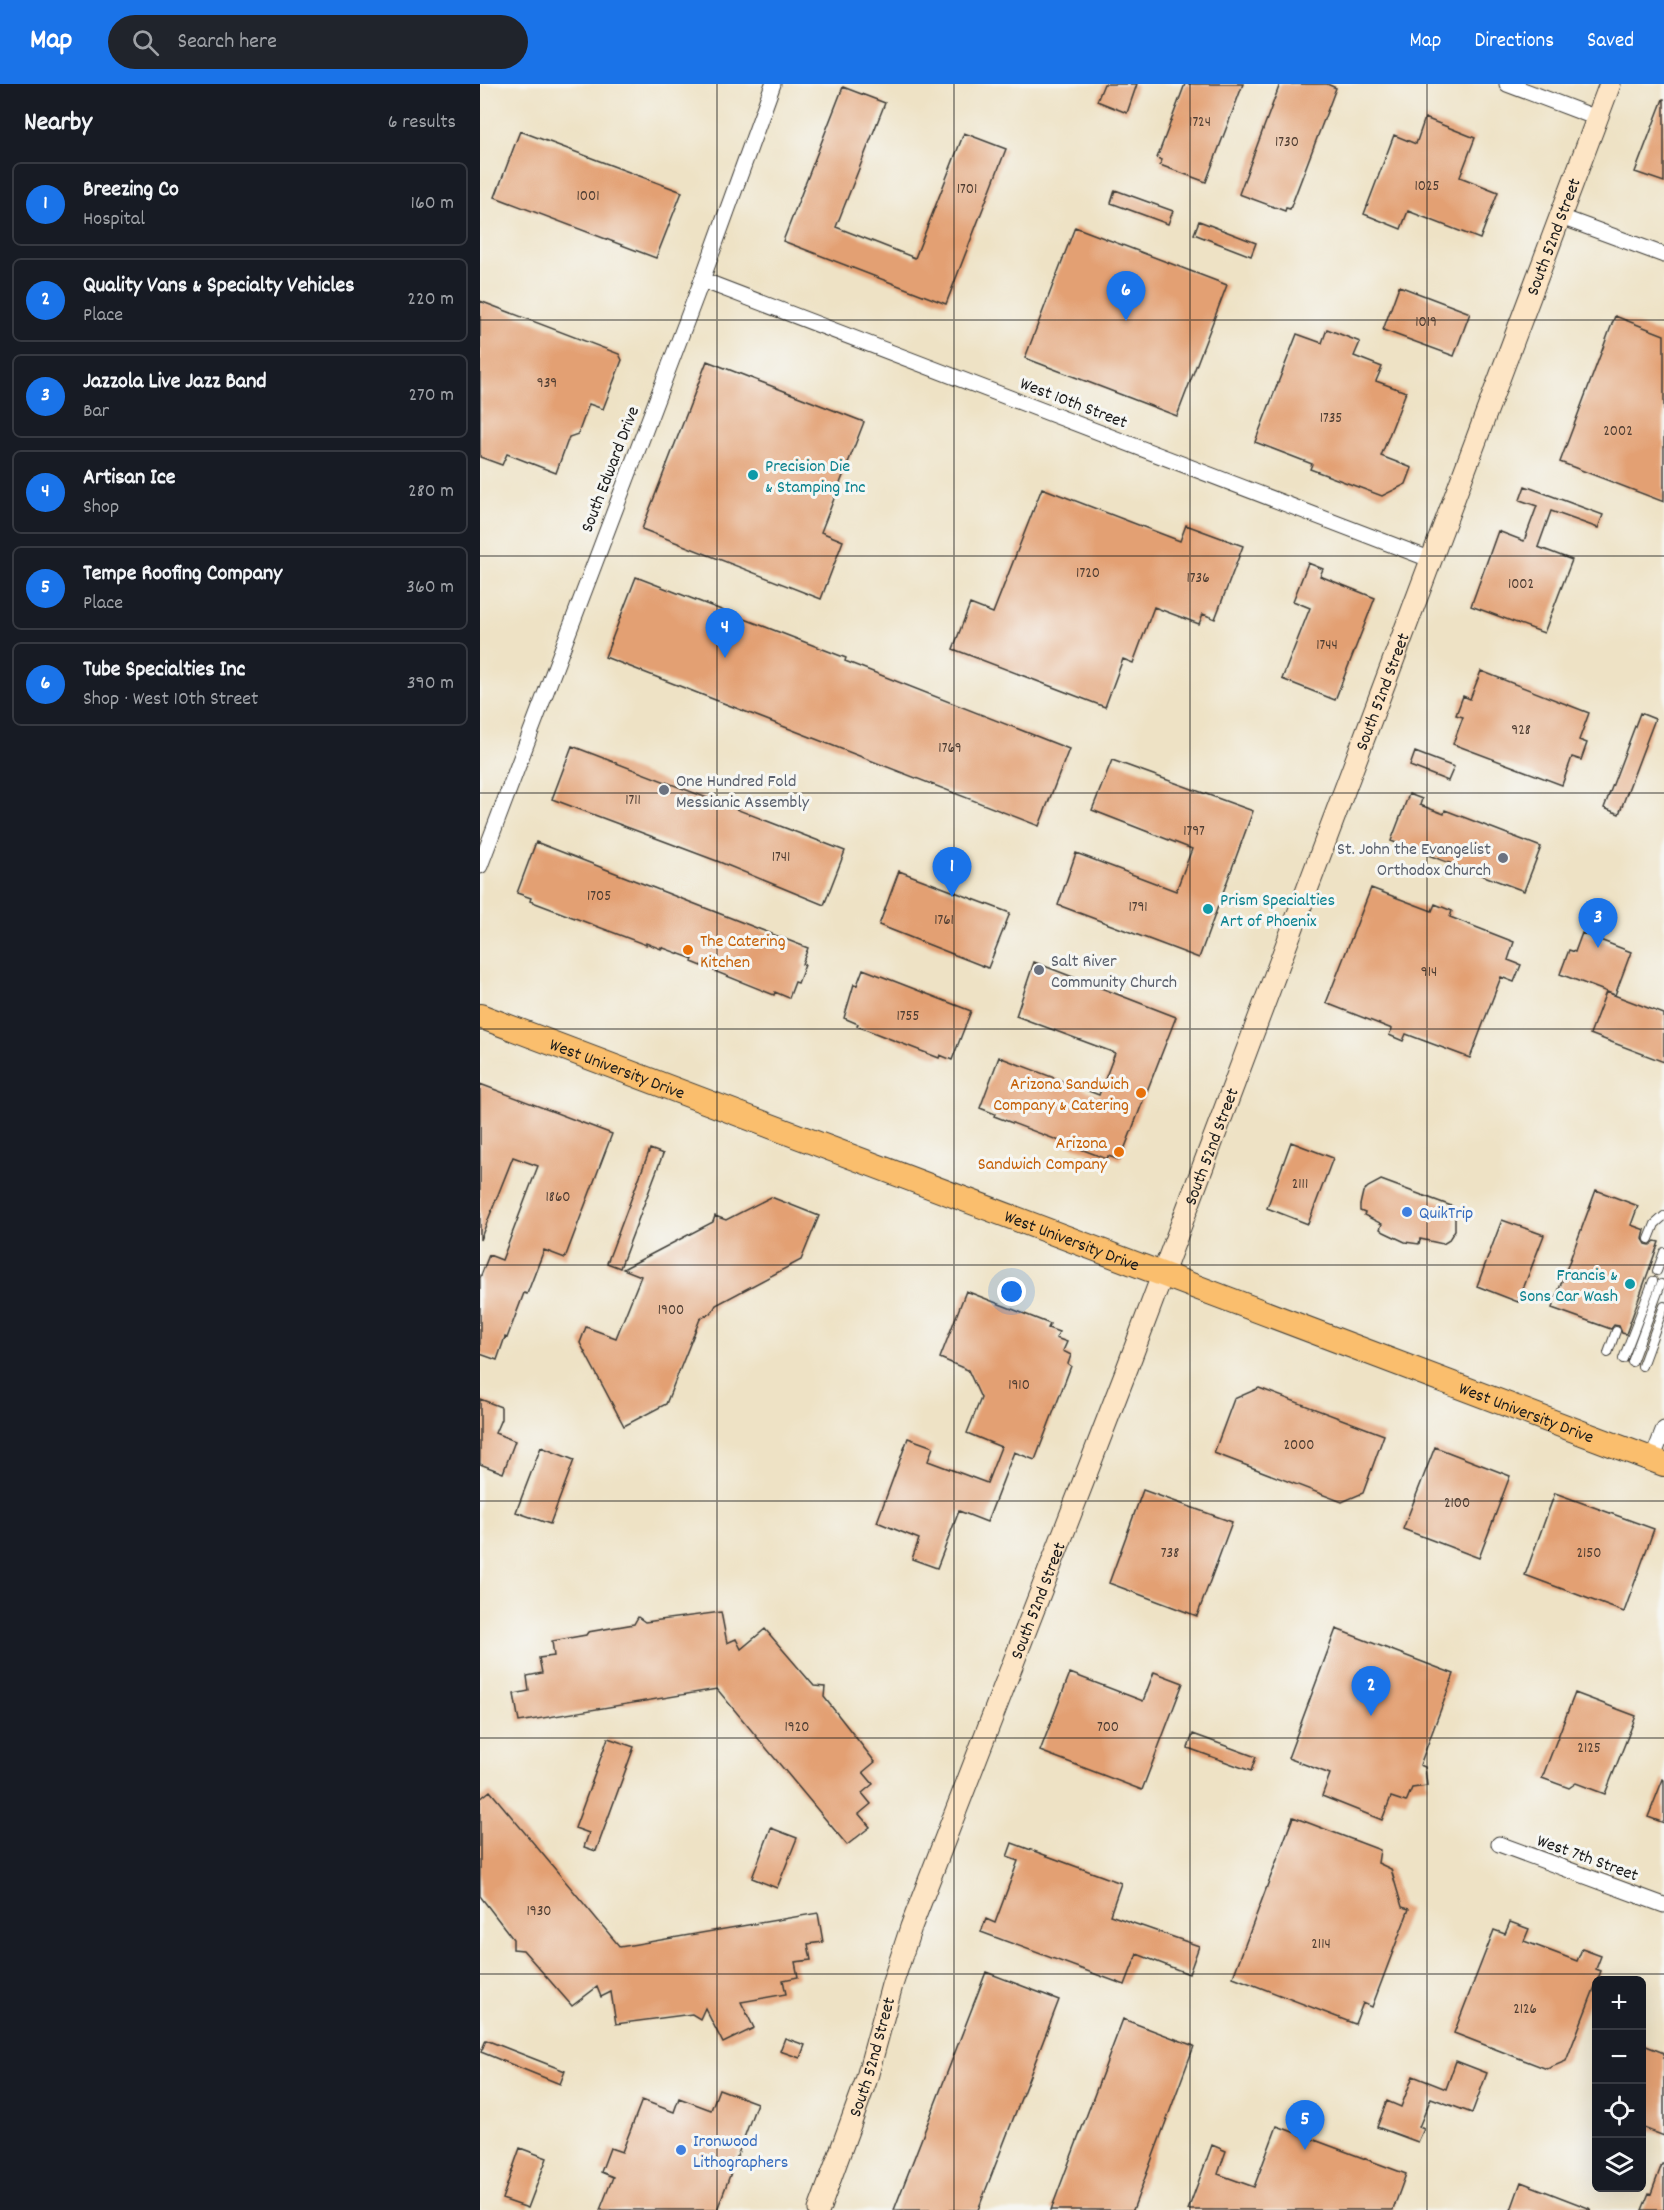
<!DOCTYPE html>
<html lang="en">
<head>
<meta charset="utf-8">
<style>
	body { margin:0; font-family:Dekko,sans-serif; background:#20242c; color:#f1f3f6 }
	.controls { position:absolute; right:18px; bottom:18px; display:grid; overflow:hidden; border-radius:9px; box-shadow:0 6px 24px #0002 }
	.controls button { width:54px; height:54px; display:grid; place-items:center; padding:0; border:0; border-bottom:2px solid #363941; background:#171b24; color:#f1f3f6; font:30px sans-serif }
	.you { position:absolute; left:532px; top:1208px; width:21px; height:21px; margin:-15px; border:4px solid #fff; border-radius:50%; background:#1a73e8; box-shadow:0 0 0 9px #1a73e833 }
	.badge { display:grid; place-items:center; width:39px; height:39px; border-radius:50%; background:#1a73e8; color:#fff; font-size:20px; font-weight:700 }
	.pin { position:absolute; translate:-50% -50px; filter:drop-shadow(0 2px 3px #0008) }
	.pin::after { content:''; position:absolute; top:32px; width:21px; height:18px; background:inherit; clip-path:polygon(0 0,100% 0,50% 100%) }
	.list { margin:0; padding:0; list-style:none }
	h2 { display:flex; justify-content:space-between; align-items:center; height:78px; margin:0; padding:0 24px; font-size:26px }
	h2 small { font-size:20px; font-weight:400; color:#9ea1a6 }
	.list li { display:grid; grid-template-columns:39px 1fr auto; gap:18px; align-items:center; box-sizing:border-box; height:84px; margin:0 12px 12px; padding:0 12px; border:2px solid #363941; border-radius:9px }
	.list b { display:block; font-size:22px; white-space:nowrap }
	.list p { margin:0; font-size:20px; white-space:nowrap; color:#9ea1a6 }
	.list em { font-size:20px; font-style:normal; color:#9ea1a6 }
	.icon { flex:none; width:33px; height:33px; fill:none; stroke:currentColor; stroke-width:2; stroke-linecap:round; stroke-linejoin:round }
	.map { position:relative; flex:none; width:1184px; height:2126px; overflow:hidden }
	header { display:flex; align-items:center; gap:36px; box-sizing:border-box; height:84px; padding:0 30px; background:#1a73e8; color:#fff }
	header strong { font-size:28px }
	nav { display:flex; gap:33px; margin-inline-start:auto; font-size:21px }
	.search { width:420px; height:54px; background:#20242c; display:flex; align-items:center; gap:15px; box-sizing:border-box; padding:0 21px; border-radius:33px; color:#9ea1a6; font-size:22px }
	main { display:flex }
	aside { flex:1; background:#171b24 }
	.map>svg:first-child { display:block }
	.building { fill:#e3a073 }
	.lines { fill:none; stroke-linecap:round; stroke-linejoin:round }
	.lane-casing { stroke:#3c3a35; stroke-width:10 }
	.street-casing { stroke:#3c3a35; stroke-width:17 }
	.secondary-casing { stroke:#3c3a35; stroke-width:23 }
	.primary-casing { stroke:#3c3a35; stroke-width:26 }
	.lane { stroke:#fff; stroke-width:8 }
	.street { stroke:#fff; stroke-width:15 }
	.secondary { stroke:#fde5c5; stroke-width:21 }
	.primary { stroke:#fabe6d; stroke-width:24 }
	.grid { fill:none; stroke:#1c1c1c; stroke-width:1.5; stroke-opacity:0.55 }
	.culture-dot { fill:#0f9aa8; stroke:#f6f6f2; stroke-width:2 }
	.worship-dot { fill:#6b7280; stroke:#f6f6f2; stroke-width:2 }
	.food-dot { fill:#e8710a; stroke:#f6f6f2; stroke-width:2 }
	.shop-dot { fill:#3f7fe0; stroke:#f6f6f2; stroke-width:2 }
	.labels { text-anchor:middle; stroke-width:6; stroke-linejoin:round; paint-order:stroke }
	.number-label { font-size:15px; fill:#4e3d32 }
	.street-label { font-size:18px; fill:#1c1c1c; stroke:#f6f6f2 }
	.culture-label { font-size:18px; fill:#0d838f; stroke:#f6f6f2; text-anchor:start }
	.worship-label { font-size:18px; fill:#5b616d; stroke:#f6f6f2; text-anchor:start }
	.food-label { font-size:18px; fill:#c56008; stroke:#f6f6f2; text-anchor:end }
	.shop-label { font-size:18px; fill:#366cbe; stroke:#f6f6f2; text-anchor:start }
</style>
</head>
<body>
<header>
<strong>Map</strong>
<div class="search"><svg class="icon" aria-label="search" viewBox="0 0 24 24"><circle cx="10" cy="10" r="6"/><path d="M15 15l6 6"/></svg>Search here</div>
<nav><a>Map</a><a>Directions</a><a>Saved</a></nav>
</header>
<main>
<aside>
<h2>Nearby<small>6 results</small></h2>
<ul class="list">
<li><span class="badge">1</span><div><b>Breezing Co</b><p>Hospital</p></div><em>160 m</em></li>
<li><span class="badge">2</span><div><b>Quality Vans &amp; Specialty Vehicles</b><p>Place</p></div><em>220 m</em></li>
<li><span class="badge">3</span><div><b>Jazzola Live Jazz Band</b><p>Bar</p></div><em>270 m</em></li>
<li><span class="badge">4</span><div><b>Artisan Ice</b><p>Shop</p></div><em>280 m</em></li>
<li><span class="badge">5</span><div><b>Tempe Roofing Company</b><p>Place</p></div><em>360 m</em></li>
<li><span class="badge">6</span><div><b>Tube Specialties Inc</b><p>Shop · West 10th Street</p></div><em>390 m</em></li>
</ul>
</aside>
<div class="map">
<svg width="1184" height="2126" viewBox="0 0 1184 2126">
	<rect width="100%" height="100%" fill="#f6f6f2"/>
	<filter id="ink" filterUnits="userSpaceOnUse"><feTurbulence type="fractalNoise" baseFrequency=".0167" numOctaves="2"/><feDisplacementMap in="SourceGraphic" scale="12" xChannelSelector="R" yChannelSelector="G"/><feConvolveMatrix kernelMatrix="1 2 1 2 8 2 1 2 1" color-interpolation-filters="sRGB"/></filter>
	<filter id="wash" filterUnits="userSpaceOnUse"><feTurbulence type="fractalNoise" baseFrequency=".008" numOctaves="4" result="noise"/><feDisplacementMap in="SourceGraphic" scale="24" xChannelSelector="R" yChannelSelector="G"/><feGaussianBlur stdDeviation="1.35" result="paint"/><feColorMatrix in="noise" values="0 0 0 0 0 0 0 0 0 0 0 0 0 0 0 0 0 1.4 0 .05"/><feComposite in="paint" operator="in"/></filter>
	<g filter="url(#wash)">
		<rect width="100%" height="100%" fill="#eee2c5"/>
		<g id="blocks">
			<!-- building -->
			<path class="building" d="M624,0H657L647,29L617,17Z
				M705,0H763L726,98L680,81L682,76L677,74Z
				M800,0H847L856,4L810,125L806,124L805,127L759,110Z
				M363,3L405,19L356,143L435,174L484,49L526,65L466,220L303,157Z
				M1183,15H1184V98L1155,88Z
				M945,34L995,54L980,93L1018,108L1000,155L928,127L921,145L884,130L914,51L936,60Z
				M40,47L202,108L176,174L15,113Z
				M635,106L693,127L688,140L631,119Z
				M719,137L776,159L771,172L714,150Z
				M595,143L747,201L697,332L545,274Z
				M919,202L990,229L974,272L903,246Z
				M0,217L139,270L142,276L123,325L109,320L98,350L89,353L76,389L27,370L22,381L0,373Z
				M1135,232L1184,251V418L1080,378Z
				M847,245L880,258L874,272L902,283L896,297L926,308L901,372L932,384L926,400L902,412L830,385L832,380L775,358L817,250L842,259Z
				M227,277L384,338L341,448L363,457L341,515L162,445Z
				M1045,402L1123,431L1118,444L1071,427L1058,463L1092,476L1064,549L991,522L1018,447L1044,457L1057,422L1040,416Z
				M562,404L700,457L706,441L763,462L735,535L723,530L719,540L674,523L653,579L643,575L625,623L473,565L490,520L513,529Z
				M828,479L843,485L840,492L895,514L855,616L802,595L830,524L813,517Z
				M156,493L366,574L365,577L589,665L559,742L125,573Z
				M1001,587L1109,629L1099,656L1107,659L1101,676L1092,673L1082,701L973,660L983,633L976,631L983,612L990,615Z
				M1160,629L1175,635L1139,730L1124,724Z
				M92,662L365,767L344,821L237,777L72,715Z
				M935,668L974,683L968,697L930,682Z
				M632,676L773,727L719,874L578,821L596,769L696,807L712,765L612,726Z
				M929,710L942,715L940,721L964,730L965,726L1061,763L1044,807L911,757Z
				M56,758L328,864L322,880L325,881L318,899L315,898L309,914L295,908L294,911L212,878L213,875L181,863V865L166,859V861L50,817L51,814L37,809Z
				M419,787L530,829L508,884L399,841Z
				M891,804L952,827L955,820L972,827L970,833L1034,858L1028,876L1041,881L1034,898L1021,893L990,974L926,950L923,957L909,951L912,945L846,919Z
				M1102,849L1151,868L1135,911L1080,890L1089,866L1095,868Z
				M554,878L696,933L640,1076L628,1072L627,1075L514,1032L515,1030L500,1024L519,973L619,1011L635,969L536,932Z
				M383,885L491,927L472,976L460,971L459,974L377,942L378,940L364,934L374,900L377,901Z
				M1126,908L1184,930V978L1110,950Z
				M0,1000L132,1050L85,1174L64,1166L47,1210L44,1209L27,1254L25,1253L17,1276L0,1270V1194L9,1171L22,1176L58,1082L33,1073L0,1156Z
				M811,1058L853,1074L828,1140L787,1124Z
				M170,1065L183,1070L140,1184L127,1179Z
				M901,1096L974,1123L972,1127L975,1133V1146L968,1157L963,1160L940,1155L939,1160L925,1158L904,1148L900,1145L902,1140L884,1131L885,1129L880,1127V1121L883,1108L888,1103Z
				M1116,1106L1158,1122L1151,1141L1165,1146L1163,1155L1166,1160L1170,1161L1175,1157L1179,1158L1146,1250L1142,1249L1139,1242L1134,1241L1131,1245L1072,1224Z
				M291,1113L339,1132L321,1176L236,1221L232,1228L220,1235L186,1320L144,1342L100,1259L106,1243L136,1254L161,1192L143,1185L233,1138L235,1132L246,1136Z
				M1022,1136L1064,1151L1038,1218L997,1202Z
				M486,1207L570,1240L568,1244L579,1248L576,1254L587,1258L583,1267L591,1271L588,1280L591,1282L555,1376L534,1368L507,1438L479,1427L457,1484L432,1475L439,1455L397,1438L428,1354L453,1363L448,1377L507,1399L521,1363L487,1349L501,1314L488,1286L460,1274Z
				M779,1304L904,1351L883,1409L862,1418L734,1369L754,1315Z
				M0,1315L21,1323V1335L15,1349L35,1357L23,1389L0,1380Z
				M61,1363L94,1376L70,1440L36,1428Z
				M955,1363L1030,1392L999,1474L923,1445Z
				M663,1406L752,1438L717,1532L629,1499Z
				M1075,1409L1174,1445L1144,1528L1045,1491Z
				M241,1528L247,1559L256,1555L261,1565L285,1545L334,1602L345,1603L344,1613L395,1678L383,1688L393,1700L382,1709L391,1720L379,1730L390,1743L367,1761L237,1605L39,1638L34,1610L49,1607L47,1592L62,1589L59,1574L74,1572L72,1557L106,1551L108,1548L154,1540L158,1533L165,1538Z
				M856,1545L974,1590L940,1681L945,1683L947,1702L932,1704L926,1718L911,1713L902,1736L842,1712L850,1690L808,1674Z
				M674,1588L703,1599L662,1706L560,1667L590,1589L663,1617Z
				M1095,1609L1156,1632L1125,1710L1096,1699L1089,1704L1062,1694Z
				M713,1650L776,1673L771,1687L708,1664Z
				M128,1654L154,1663L116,1767L104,1763L109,1749L95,1744Z
				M1183,1695L1184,1696V1739L1168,1733Z
				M10,1707L140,1863L338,1829L343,1858L328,1860L331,1876L315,1878L318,1893L303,1896L306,1910L261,1918L274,1944L243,1959L225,1924L220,1935L212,1930L136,1940L131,1908L121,1913L117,1903L92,1922L43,1866L33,1865V1855L0,1812V1715Z
				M813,1733L900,1766L898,1779L911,1785L922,1823L929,1825L892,1923L883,1919L875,1940L753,1893Z
				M291,1744L317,1754L297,1804L272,1794Z
				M532,1759L641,1799L630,1831L719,1862L709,1890L657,1870L645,1901L501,1848L506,1835L515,1839L538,1777L527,1773Z
				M1030,1838L1049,1845L1044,1857L1097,1877L1102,1865L1121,1872L1116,1885L1121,1887L1086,1977L1067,1985L974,1949L1014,1846L1025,1850Z
				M506,1888L579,1916L498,2126H414Z
				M643,1935L714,1962L653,2126H571Z
				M305,1954L325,1961L320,1974L300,1967Z
				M6,1956L85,1987L80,2000L1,1968Z
				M1161,1960L1184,1969V2052L1161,2043Z
				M976,1977L1007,1989L992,2029L951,2014L939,2043L944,2045L938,2058L897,2043L907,2017L921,2023L933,1992L966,2005Z
				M239,2005L277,2019L237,2126H120L133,2093L121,2088L130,2064L142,2068L162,2016L194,2028L199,2014L231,2026Z
				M797,2042L926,2090L913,2126H708L732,2061L746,2067L738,2090L774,2103Z
				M40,2064L67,2074L48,2124L22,2115Z
				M1182,2080H1184V2126H1162L1169,2109L1171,2110Z
				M1041,2098L1111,2125V2126H1031Z"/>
		</g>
	</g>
	<g filter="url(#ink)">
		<use href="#blocks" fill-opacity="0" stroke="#3c3a35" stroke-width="1.5"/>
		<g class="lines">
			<!-- lane casing -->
			<g class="lane-casing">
				<path id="lane" d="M1169,1155L1175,1140L1184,1132
					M1177,1187L1184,1168
					M1128,1269L1136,1247
					M1143,1275L1173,1197
					M1152,1278L1181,1200
					M1162,1282L1184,1222"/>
			</g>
			<!-- street casing -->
			<g class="street-casing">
				<path id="street" d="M1027,0L1117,34
					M1081,133L1184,171
					M222,196L952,476
					M0,782L222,196L293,0
					M1172,1376L1184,1345
					M1019,1760L1184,1821"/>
			</g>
			<!-- secondary casing -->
			<g class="secondary-casing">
				<g id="secondary">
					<path id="s1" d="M339,2126L386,1997L412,1901L431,1843L648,1282L1130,0"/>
				</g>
			</g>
			<!-- primary casing -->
			<g class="primary-casing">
				<g id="primary">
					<path id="s2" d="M0,932L1184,1380"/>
				</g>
			</g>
			<!-- lane -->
			<use href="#lane" class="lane"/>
			<!-- street -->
			<use href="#street" class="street"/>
			<!-- secondary -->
			<use href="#secondary" class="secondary"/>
			<!-- primary -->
			<use href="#primary" class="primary"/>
		</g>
	</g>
	<!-- grid -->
	<path class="grid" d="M237,0V2126M474,0V2126M710,0V2126M947,0V2126M0,236H1184M0,472H1184M0,709H1184M0,945H1184M0,1181H1184M0,1417H1184M0,1654H1184M0,1890H1184"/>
	<!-- markers -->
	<g class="culture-dot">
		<circle cx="273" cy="391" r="6"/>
		<circle cx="728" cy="825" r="6"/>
		<circle cx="1150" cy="1200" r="6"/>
	</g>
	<g class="worship-dot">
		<circle cx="184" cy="706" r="6"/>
		<circle cx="1023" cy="774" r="6"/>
		<circle cx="559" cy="886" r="6"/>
	</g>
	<g class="food-dot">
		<circle cx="208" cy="866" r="6"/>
		<circle cx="661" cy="1009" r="6"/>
		<circle cx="639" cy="1068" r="6"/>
	</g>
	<g class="shop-dot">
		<circle cx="927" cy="1128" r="6"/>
		<circle cx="201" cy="2066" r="6"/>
	</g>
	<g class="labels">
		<!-- number labels -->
		<g class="number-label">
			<text x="720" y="42">1724</text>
			<text x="807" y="62">1730</text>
			<text x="947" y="106">1025</text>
			<text x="487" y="109">1701</text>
			<text x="108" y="116">1001</text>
			<text x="946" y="242">1019</text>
			<text x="67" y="303">939</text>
			<text x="851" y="338">1735</text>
			<text x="1138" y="351">2002</text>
			<text x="608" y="493">1720</text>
			<text x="718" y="498">1736</text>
			<text x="1041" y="504">1002</text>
			<text x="847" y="565">1744</text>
			<text x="1041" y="650">928</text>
			<text x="470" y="668">1769</text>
			<text x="153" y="720">1711</text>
			<text x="714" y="751">1797</text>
			<text x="301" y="777">1741</text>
			<text x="119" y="816">1705</text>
			<text x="658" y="827">1791</text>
			<text x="464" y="840">1761</text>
			<text x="949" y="892">914</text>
			<text x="428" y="936">1755</text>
			<text x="820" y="1104">2111</text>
			<text x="78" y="1117">1860</text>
			<text x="191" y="1230">1900</text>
			<text x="539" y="1305">1910</text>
			<text x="819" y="1365">2000</text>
			<text x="977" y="1423">2100</text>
			<text x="690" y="1473">738</text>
			<text x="1109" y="1473">2150</text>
			<text x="317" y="1647">1920</text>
			<text x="628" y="1647">700</text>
			<text x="1109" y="1668">2125</text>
			<text x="59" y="1831">1930</text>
			<text x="841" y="1864">2114</text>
			<text x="1045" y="1929">2126</text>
		</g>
		<!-- street labels -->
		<g class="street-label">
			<text dy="6" stroke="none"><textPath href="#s1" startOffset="2106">South 52nd Street</textPath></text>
			<text transform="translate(594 318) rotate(21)" y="6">West 10th Street</text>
			<text transform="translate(129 385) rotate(-69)" y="6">South Edward Drive</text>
			<text dy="6" stroke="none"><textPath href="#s1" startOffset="1620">South 52nd Street</textPath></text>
			<text dy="6" stroke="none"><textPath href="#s2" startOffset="147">West University Drive</textPath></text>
			<text dy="6" stroke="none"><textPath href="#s1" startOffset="1134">South 52nd Street</textPath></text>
			<text dy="6" stroke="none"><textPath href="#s2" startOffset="633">West University Drive</textPath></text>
			<text dy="6" stroke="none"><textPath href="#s2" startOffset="1119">West University Drive</textPath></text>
			<text dy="6" stroke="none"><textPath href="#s1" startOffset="648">South 52nd Street</textPath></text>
			<text transform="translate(1108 1773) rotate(20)" y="6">West 7th Street</text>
			<text dy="6" stroke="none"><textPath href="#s1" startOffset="162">South 52nd Street</textPath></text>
		</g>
		<!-- culture labels -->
		<g class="culture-label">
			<text x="285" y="387">Precision Die<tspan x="285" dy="21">&amp; Stamping Inc</tspan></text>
			<text x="740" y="821">Prism Specialties<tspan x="740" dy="21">Art of Phoenix</tspan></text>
			<text x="1138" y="1196" text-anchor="end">Francis &amp;<tspan x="1138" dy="21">Sons Car Wash</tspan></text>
		</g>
		<!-- worship labels -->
		<g class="worship-label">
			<text x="196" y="702">One Hundred Fold<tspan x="196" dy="21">Messianic Assembly</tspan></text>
			<text x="1011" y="770" text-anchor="end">St. John the Evangelist<tspan x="1011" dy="21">Orthodox Church</tspan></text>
			<text x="571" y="882">Salt River<tspan x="571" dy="21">Community Church</tspan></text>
		</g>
		<!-- food labels -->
		<g class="food-label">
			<text x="220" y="862" text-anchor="start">The Catering<tspan x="220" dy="21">Kitchen</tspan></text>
			<text x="649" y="1005">Arizona Sandwich<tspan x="649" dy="21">Company &amp; Catering</tspan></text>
			<text x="627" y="1064">Arizona<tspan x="627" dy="21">Sandwich Company</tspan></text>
		</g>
		<!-- shop labels -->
		<g class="shop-label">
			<text x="939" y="1134">QuikTrip</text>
			<text x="213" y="2062">Ironwood<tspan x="213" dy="21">Lithographers</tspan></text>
		</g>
	</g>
</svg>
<div class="controls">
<button>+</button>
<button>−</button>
<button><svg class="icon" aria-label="locate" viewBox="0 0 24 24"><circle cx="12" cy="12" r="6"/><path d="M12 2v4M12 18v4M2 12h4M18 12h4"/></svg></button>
<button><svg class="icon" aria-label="layers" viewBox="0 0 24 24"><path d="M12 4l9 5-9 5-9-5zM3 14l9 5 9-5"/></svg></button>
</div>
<div class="you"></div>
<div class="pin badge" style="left:472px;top:813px">1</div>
<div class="pin badge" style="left:891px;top:1632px">2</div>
<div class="pin badge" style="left:1118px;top:864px">3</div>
<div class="pin badge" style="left:245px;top:574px">4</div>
<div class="pin badge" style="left:825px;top:2066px">5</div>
<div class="pin badge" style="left:646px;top:237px">6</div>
</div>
</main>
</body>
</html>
